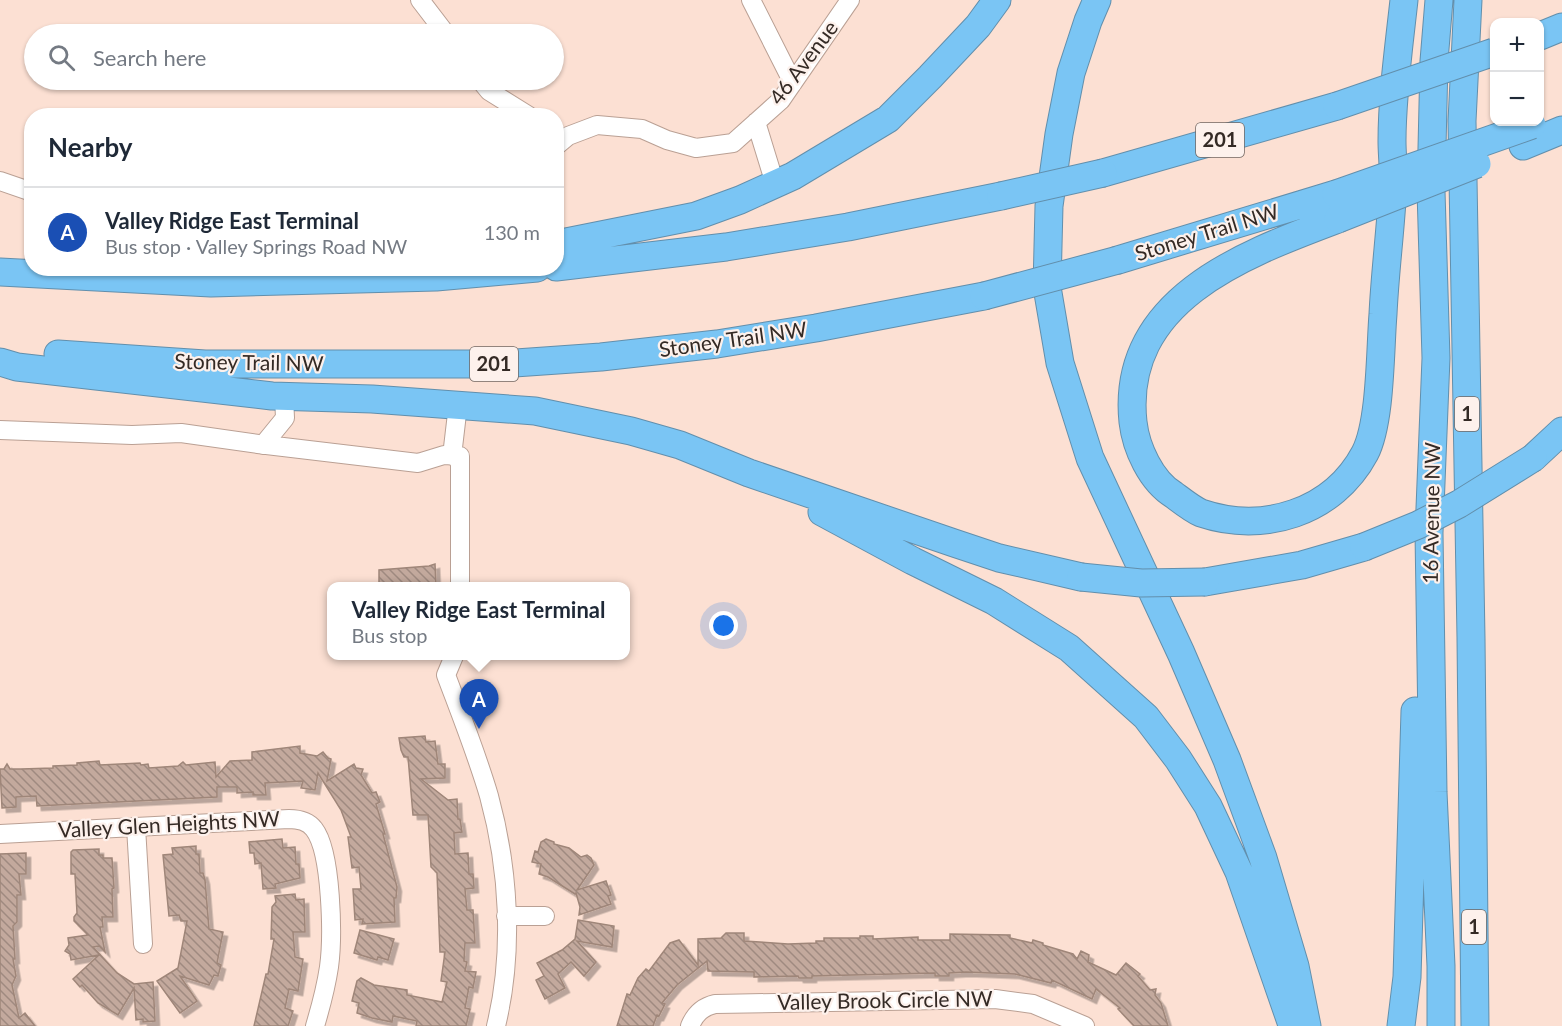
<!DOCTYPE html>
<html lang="en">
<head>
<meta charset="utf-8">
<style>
	body { margin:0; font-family:Lato,sans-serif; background:#f6f6f7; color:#1f2937 }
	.controls { position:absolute; right:18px; top:18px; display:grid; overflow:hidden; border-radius:12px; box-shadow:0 2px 4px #0004 }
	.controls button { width:54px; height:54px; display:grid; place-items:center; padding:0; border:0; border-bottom:2px solid #e0e1e3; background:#fff; color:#1f2937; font:30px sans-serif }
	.you { position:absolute; left:724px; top:626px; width:21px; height:21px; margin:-15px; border:4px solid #fff; border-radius:50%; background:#1a73e8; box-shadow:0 0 0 9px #1a73e833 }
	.badge { display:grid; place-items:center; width:39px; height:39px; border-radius:50%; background:#3085b4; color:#fff; font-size:20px; font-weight:700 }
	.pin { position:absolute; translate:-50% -50px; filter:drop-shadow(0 2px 3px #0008) }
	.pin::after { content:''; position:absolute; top:32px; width:21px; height:18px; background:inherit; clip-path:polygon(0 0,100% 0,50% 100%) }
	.popup { position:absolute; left:327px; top:582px; width:303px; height:78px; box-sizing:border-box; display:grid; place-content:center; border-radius:12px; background:#fff; filter:drop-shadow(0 2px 4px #0005); font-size:20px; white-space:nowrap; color:#747a83 }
	.popup b { font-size:22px; color:#1f2937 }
	.popup::after { content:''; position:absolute; left:50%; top:100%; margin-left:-12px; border:12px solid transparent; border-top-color:#fff }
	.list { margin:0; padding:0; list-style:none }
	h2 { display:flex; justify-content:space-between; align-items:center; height:78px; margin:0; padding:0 24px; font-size:26px }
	h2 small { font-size:20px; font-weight:400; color:#747a83 }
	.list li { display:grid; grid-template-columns:39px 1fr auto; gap:18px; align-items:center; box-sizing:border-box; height:90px; padding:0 24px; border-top:2px solid #e0e1e3 }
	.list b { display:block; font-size:22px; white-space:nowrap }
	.list p { margin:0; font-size:20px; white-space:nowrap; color:#747a83 }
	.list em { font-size:20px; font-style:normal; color:#747a83 }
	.icon { flex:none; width:33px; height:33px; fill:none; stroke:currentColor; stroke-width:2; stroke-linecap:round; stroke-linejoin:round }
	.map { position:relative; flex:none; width:1562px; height:1026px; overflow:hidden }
	.search { position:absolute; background:#fff; box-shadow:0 2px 4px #0004; left:24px; top:24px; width:540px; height:66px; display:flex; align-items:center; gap:15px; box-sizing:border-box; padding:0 21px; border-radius:33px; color:#747a83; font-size:22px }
	.panel { position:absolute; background:#fff; box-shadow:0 2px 4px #0004; left:24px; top:108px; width:540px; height:168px; border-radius:24px }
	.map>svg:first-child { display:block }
	.building { fill:url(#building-back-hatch); stroke:#9f8679; stroke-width:1.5; filter:url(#shadow) }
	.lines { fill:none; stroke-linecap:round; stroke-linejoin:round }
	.minor-casing { stroke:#baa094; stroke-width:20 }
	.highway-casing { stroke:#628fac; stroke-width:29 }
	.minor { stroke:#fff; stroke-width:18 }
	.highway { stroke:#7ac5f4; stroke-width:27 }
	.highway-bridge-casing { stroke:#628fac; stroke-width:29; stroke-linecap:butt }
	.highway-bridge { stroke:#7ac5f4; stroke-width:27 }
	.labels { text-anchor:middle; stroke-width:4.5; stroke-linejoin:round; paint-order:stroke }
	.shield { fill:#fdf1ec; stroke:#706661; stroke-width:1.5 }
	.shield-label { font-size:20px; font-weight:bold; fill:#342a25 }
	.street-label { font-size:21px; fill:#342a25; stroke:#fdf1ec }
</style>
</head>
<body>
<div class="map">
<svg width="1562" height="1026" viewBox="0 0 1562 1026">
	<defs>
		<pattern id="building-back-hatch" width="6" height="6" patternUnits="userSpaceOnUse" patternTransform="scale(1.5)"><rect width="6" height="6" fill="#c3a99d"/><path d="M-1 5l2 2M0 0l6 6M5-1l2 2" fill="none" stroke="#9f8a80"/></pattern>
		<filter id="shadow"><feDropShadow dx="4.5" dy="4.5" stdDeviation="0" flood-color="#0004"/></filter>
	</defs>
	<rect width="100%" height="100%" fill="#fce0d3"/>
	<!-- building -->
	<path class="building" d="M435,564L436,586H379V570L429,566Z
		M425,736L426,742L435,741L438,764H445V778L421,779L448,800L457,799L458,819H460L462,832L454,833L455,854L468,853L469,874H473L474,888L465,889L467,910H473L475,943H465L464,961L467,962L465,971L476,972L473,988L469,987L465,1008L470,1009L466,1026H416L417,1021L393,1016L392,1022L372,1018L357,1013L359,1003L352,1001L357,981L361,978L374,985L407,990V995L442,1002L447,982L441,981L445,952H440L437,873L431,867L428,815H413L408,757H404L401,750L399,738Z
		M300,746V753L317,756L323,752L328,758L331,759L327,781L354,764L356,768L363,769L361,775L372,793L376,792L380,802L376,804L385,834H383L397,887L396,898H394L395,922L362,924L363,919L355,920L353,889H361L359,867L352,868L348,837H351L341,810L318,773L315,790L301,788L303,781L265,783L266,795H253V792L237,793V787H217V797L37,806L36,796L16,797V807L2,808L0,769H4L7,764L10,769H21L53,768V766L77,765V763L99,761L100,765L140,763L141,765L148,764L149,768L178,766L183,762L186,765L215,762L216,777L230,761L252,760V752Z
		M282,839L283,848L295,847L296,864H299L300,878L275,884L276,888L263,889L261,863L255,864L254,853H250L249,842Z
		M546,839L554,842V844L569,848L581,857L587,855L591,858L594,865L577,890L606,881L611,895L608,896L611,904L579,915L580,907L576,893L575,894L548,877L539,874L541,864L532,862L535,851L538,852L541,842Z
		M196,846V854H199L200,873H203L205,880L209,929L223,932L217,963L221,965L218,976L214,975L209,985L180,976L197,1001L180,1013L157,981L178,968L187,921H181L179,915L169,916L163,855L173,854L172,848Z
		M99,849V855H103V858H112L114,888L112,889L113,917H102L103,927H100L105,952L99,946L93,947L117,973L134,984L153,982L155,1021L143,1022V1019L136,1020L134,988L118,1015L98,1003L82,985L80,987L73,979L99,955L71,960L70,954L65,951L69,945L68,938L88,935L74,921V917L77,913L75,874H71V852L73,850Z
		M26,853V874H19L21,895H17V922L13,926L15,959H13L16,976L12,985L19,1018L25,1013L35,1026H0V854Z
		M295,894L296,900L304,899L305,932H293L295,957L303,959L298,991L289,989L285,1008L293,1011L288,1026H254L266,974H268L274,939H271L272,907L276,902L275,896Z
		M578,920L614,926L612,947L577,941L596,962L584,976L571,962L558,974L565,988L545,999L536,980L544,976L537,963L562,950L575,939Z
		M360,930L394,939L388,960L378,957L377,960L354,953Z
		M726,933H744V941L788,944L816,943V941H824V938H860V936H873V939L918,937V940H950V934L1010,935V938L1032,943L1033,940L1043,943V945L1073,954L1077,959L1081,951L1089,955L1088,962L1116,975L1126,963L1140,974L1138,976L1150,990L1156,989L1155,995L1161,1003L1168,1026H1134L1118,1009L1120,1008L1096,989L1092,999L1052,980L1051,983L1015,974L966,972L949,973V976H935V973L812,976V978H799L798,976L754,977V972L708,971L707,961L677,985L662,1003L665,1004L659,1016L657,1015L653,1026H617L627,994L630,995L638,978L646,969L649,971L670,943L679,940L698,965V939L721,938Z"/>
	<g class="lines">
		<!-- minor casing -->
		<g class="minor-casing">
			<path id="minor" d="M420,0L446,34
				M751,0L793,83
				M480,80L489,91L529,116
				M756,122L775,184
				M556,146L568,136L597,125L642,129L667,140L696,148L733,143L781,100L850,0
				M0,181L32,192
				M0,430L132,435L181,433L258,444L418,463L444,455L460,456V586
				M263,445L285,418L284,396
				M452,456L458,405
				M454,656L446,675C461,715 477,755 489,796C509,869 514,952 496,1026
				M136,827L143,944
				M0,834L289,819C298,819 308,821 314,829C332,852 333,938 329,967C326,987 321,1006 315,1026
				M506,916H545
				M690,1026C695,1014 702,1007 715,1004L995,999L1033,1004L1085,1026"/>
		</g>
		<!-- highway casing -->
		<g class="highway-casing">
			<path id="highway" d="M1097,0L1088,21L1071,73L1059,134L1049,206L1047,287L1060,363L1090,458L1181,653L1227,760L1263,858L1295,966L1307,1026
				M1439,0L1434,61L1431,191L1436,358L1429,533L1433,792L1441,966V1026
				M1468,0L1462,121L1471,638L1475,1026
				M1540,36L1562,27
				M1523,146L1562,130
				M1103,173L1337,106
				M1338,219C1245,254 1120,299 1133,422C1136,448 1151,481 1174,495C1182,501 1192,509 1201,513C1263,534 1333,513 1365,453C1381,422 1380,350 1383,314C1385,271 1391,227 1393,184C1394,170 1392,155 1392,141C1392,95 1399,46 1404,0
				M556,244L696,216L740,200L793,176L888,119L930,77L978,26L997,0
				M1118,260L1336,194
				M556,267L726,247L848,227L1001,196
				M0,272L211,283L436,277L537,268
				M58,354L205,364H502L601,357L717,344L816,328L984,296
				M0,362L17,367L272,396L372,399L535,411L631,431L680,445L749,473L954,543L999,558L1081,577
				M1533,458L1562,431
				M822,512L913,561L994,601L1069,648L1146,717L1178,759L1208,806L1239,872L1291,1022
				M1205,582L1302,565L1364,547
				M1401,1026L1407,977L1415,711"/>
		</g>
		<!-- minor -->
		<use href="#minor" class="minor"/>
		<!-- highway -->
		<use href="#highway" class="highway"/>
		<!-- highway-bridge casing -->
		<g class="highway-bridge-casing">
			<path id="highway-bridge" d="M1337,106L1494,52
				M1336,194L1532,125
				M1001,196L1103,173
				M1338,219L1477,164
				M984,296L1118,260
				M1364,547L1418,525L1459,504L1533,458
				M1081,577L1141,583L1205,582"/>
		</g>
		<!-- highway-bridge -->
		<use href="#highway-bridge" class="highway-bridge"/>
	</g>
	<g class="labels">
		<!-- shield labels -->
		<g class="shield">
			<rect x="1196" y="123" width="48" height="34" rx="4.5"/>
			<rect x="470" y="347" width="48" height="34" rx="4.5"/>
			<rect x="1455" y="397" width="24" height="34" rx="4.5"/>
			<rect x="1462" y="910" width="24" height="34" rx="4.5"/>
		</g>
		<g class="shield-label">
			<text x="1220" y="147">201</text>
			<text x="494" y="371">201</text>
			<text x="1467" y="421">1</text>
			<text x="1474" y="934">1</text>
		</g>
		<!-- street labels -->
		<g class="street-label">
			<text transform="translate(804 63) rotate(-53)" y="7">46 Avenue</text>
			<text transform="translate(1207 233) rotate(-17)" y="7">Stoney Trail NW</text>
			<text transform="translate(733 340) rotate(-8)" y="7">Stoney Trail NW</text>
			<text transform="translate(249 363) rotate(1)" y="7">Stoney Trail NW</text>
			<text transform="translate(1432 513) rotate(-89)" y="7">16 Avenue NW</text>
			<text transform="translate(169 825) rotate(-3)" y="7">Valley Glen Heights NW</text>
			<text transform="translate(885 1001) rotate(-1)" y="7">Valley Brook Circle NW</text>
		</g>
	</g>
</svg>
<div class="controls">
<button>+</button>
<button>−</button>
</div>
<div class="you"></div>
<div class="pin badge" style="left:479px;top:729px;background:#1a4fb4">A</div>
<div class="popup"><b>Valley Ridge East Terminal</b>Bus stop</div>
<div class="search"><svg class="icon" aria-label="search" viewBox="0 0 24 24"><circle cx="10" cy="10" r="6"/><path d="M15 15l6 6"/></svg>Search here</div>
<section class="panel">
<h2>Nearby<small></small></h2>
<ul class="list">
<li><span class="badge" style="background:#1a4fb4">A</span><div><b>Valley Ridge East Terminal</b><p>Bus stop · Valley Springs Road NW</p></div><em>130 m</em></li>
</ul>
</section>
</div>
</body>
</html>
